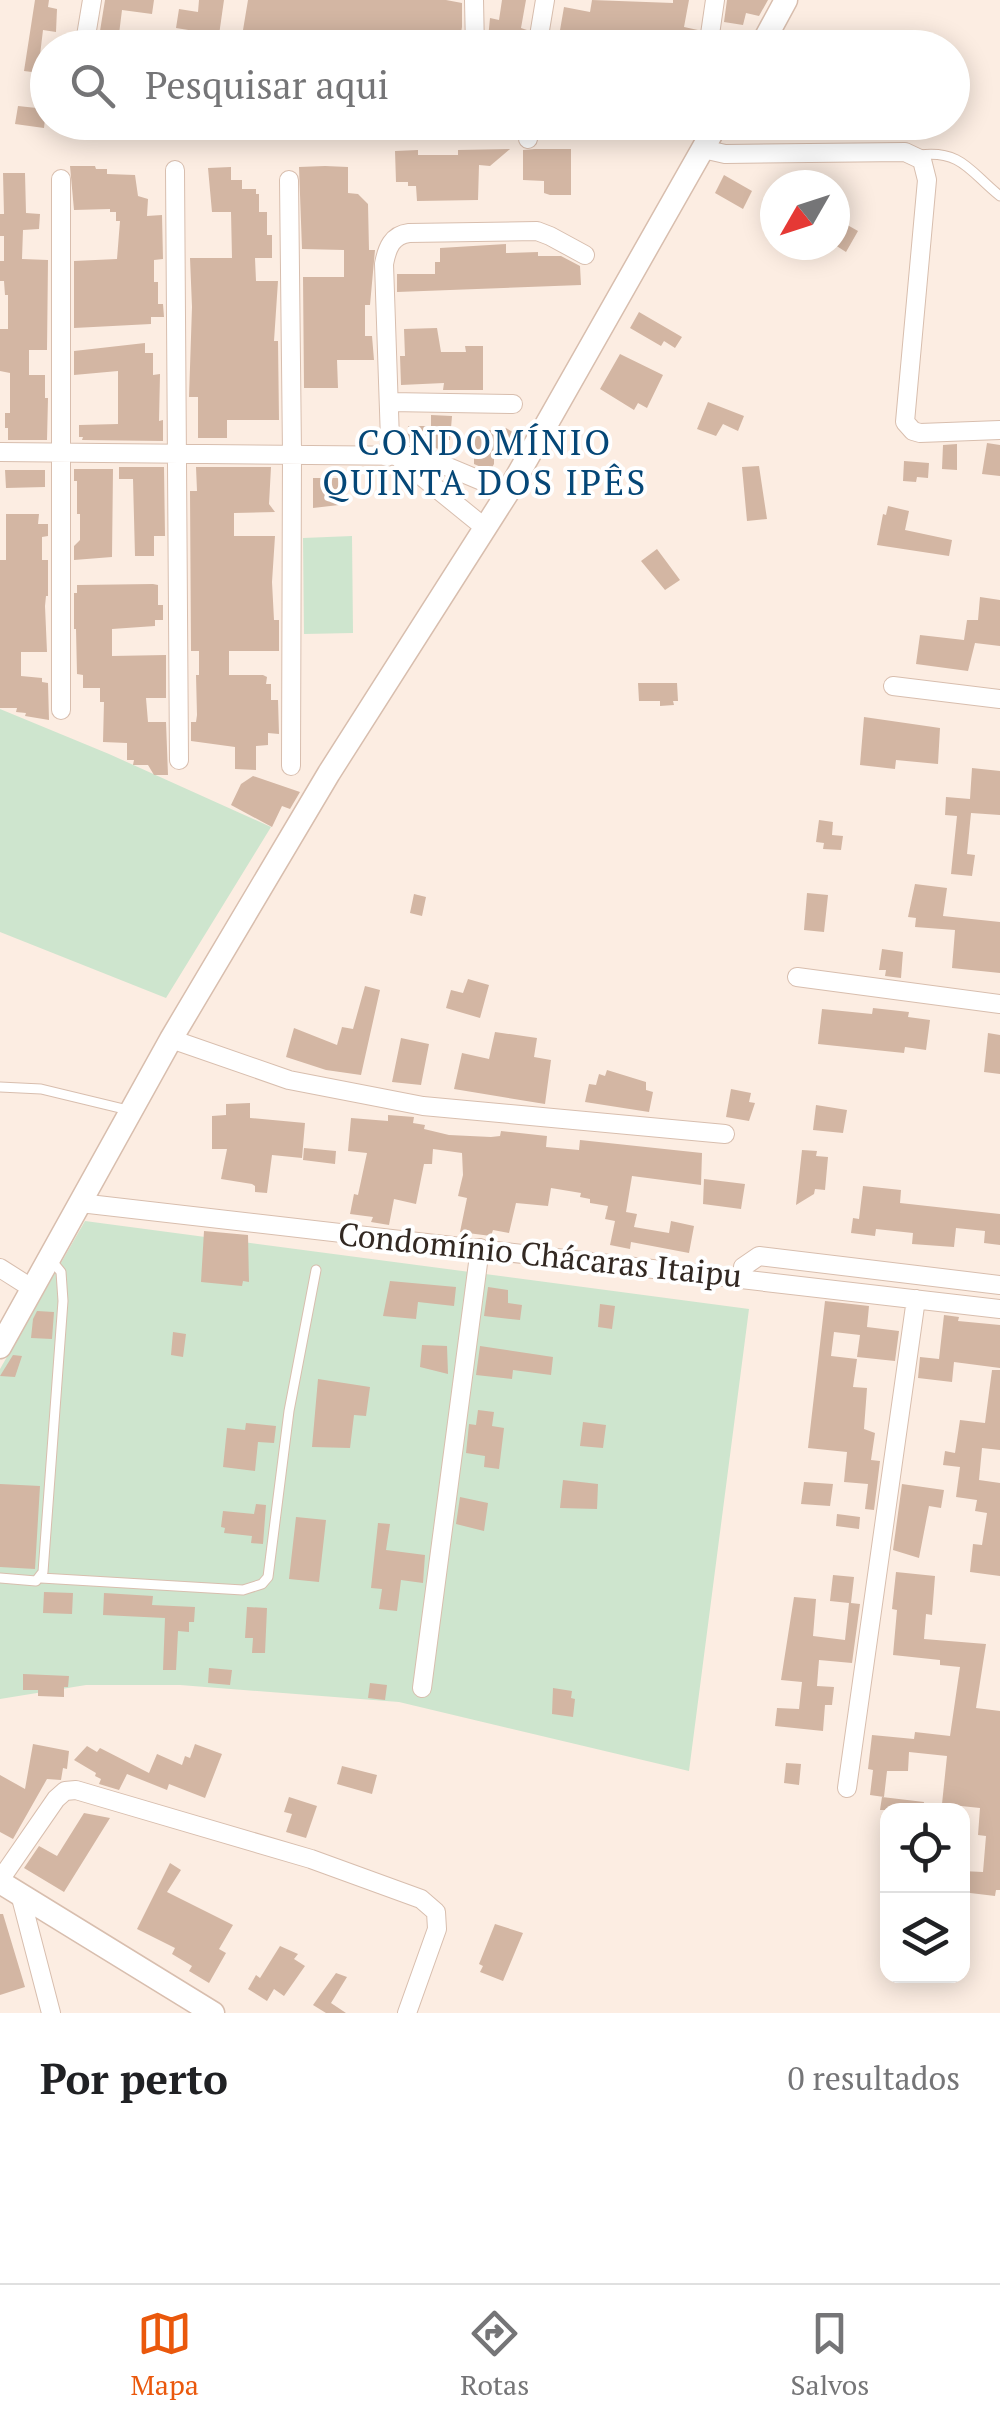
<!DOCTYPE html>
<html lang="pt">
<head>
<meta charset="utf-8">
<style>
	body { margin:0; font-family:"PT Serif",serif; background:#f2f2f2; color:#202124 }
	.controls { position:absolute; right:30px; bottom:30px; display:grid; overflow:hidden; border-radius:20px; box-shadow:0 5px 25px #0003 }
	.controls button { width:90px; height:90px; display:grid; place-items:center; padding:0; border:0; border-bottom:2px solid #e0e0e0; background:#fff; color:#202124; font:50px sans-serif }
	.compass { position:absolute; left:760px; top:170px; width:90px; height:90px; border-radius:50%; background:#fff; box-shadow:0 5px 25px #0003; rotate:231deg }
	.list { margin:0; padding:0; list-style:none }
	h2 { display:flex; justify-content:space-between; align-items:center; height:130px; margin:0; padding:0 40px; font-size:42px }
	h2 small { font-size:32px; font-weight:400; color:#757577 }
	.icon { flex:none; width:55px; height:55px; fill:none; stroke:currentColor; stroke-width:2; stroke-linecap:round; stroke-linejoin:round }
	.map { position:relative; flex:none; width:1000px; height:2013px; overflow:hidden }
	.search { position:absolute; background:#fff; box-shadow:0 5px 25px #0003; left:30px; right:30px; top:30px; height:110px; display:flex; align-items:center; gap:25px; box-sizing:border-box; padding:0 35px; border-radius:55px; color:#757577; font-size:38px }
	.sheet { height:270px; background:#fff }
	nav { display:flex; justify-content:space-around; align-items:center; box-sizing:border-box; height:140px; border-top:2px solid #e0e0e0; background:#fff; font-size:28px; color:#757577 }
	nav a { display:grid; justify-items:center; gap:5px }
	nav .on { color:#ea580c }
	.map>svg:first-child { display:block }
	.green { fill:#cee5ce }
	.building { fill:#d3b6a3 }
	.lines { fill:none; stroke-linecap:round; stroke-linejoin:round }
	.service-casing { stroke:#d8beae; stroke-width:11 }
	.minor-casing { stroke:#d8beae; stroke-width:20 }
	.tertiary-casing { stroke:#d8beae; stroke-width:25 }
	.service { stroke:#fff; stroke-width:9 }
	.minor { stroke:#fff; stroke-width:18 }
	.tertiary { stroke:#fff; stroke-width:22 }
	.labels { text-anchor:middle; stroke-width:8; stroke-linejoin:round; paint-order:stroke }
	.street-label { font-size:32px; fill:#322822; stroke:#fff }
	.neighbourhood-label { font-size:35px; letter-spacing:2.5px; fill:#054777; stroke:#fff }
</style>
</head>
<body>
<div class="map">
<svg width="1000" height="2013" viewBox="0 0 1000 2013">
	<rect width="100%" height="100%" fill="#fcede2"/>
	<!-- green -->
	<path class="green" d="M352,536L353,633L304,634L303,538Z
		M0,709L109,754L271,827L166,998L0,932Z
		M85,1221L749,1309L689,1771L399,1702L180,1685H86L0,1699V1369Z"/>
	<!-- building -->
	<path class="building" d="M35,0H49L48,7L57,9L56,32L43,30L40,55L48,56V74L24,71Z
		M105,0H154L152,14L122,10L119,34L100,31Z
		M199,0H224L219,35L176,28L179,9L198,12Z
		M248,0H446L462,3V27L459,45L453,44V48H240Z
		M502,0H526L521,28L527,30L525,47L488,39L490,18L499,20Z
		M592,0L673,3V0H689L684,27L698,30L696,48H597L598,44L559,36L564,7L590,12Z
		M727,0H768L759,16L746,13L743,25L724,22Z
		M18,106L46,109L44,128L15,124Z
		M274,122H312V136L273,130Z
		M510,149L490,166L479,165L478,200L417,201L416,186H408V182H396L395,151L418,150V155H458V150Z
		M535,149H571V195H550L544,193V181L523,180V150Z
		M70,166H95L96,169H107V174L135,175L138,196L148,199L147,216L162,215L163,259L154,260V282H158V304H163L164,317H151V324L74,328V261L117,259L120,221H116V212H110V209L74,210Z
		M325,166L348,167V193L358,194L368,204L369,250H375L370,305H365V336H372L374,360H337L338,388H304L303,277H344V250L302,249L299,167Z
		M231,167V180H242V189H256V194H259V212H267V235H272V258H255L256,281H278L274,341H278L279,420H227V438H198V397H189L192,307L190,258H232L231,212H212L208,168Z
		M3,173H25L26,213L40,214L39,229L23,230L22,259L48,260L47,350H29V375H45V398H48L47,440H8V428H5V413H10V373L0,371V329H8V295H5L4,281H0V261H4V236H0V214H4Z
		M724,175L752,191L743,209L715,193Z
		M835,218L858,231L846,252L835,245Z
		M506,244V253L538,252V256H561L580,266L581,285L397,292V274H435V262H440V248Z
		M639,312L682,337L675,348L664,341L661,346L630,328Z
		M437,328L441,352H466L465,346H483V390H443L444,383L401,385L400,356H405L404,329Z
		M145,343V353H153V375L160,374L159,421L163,420V441L82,440L83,437H79V425L118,424V371L74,375V351Z
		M620,354L663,375L647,408L638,403L634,410L600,389Z
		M708,402L744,416L738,431L723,424L716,436L697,429Z
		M431,415L452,416L450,440H443V451L424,443H407L408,426H431Z
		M506,428L521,437L509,459L494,450V464L490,471L474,464V432Z
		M987,443L1000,445V476L982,474Z
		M957,444V470L942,469L943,445Z
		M904,461L929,463L928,478L917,477L916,482L903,481Z
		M759,466L767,519L747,521L742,467Z
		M119,467H164L165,536H154V556H135L133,479H119Z
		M196,467H271L269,504L275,512L234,513V536H275L272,582L274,620H279V651H229V675H263L267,677L266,684H271V700H278L279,734L268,733V745L256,746V770L235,769V747L191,741V722H196L197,715L196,675H199V651H191L190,491H197Z
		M74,469H113L112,557L74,560V546L80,540V514H77V481H74Z
		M5,470H45V487L6,488Z
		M313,478H338L339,505L313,508Z
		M888,506L909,511L905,530L952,540L949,556L877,545L883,514L886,515Z
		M6,514H39L38,524H48V536L42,537V560H48V596H46L45,606L47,652H21V676L42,678V682L48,683L49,720L25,716L26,713L16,712L17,708H0V560H6Z
		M657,549L680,580L665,590L641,561Z
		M153,584L158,585V605H163V620H155V626L112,629V656L166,655V698H146L148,722H166L168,775H154L148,765H133L134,760H127V743L103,742L104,702H100V688H83V675L77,674L76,629H74V593H77V585Z
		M980,597L1000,600V646L975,643L968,671L916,664L920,635L964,640L967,620H978Z
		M638,683H677L678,701H673L674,705L660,706V701H639Z
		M864,717L940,728L938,764L896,760L895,769L860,765Z
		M972,768L1000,771V815L971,813L967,854L975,855L972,876L951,874L957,816L945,815L946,797L970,799Z
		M253,776L300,792L290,809L282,806L272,827L231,805L241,784Z
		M819,820L833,822L832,835L843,836L841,850L823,849L824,843L816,842Z
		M915,884L947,888L943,916L1000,922V973L952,968L955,930L915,927L916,918L908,917Z
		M807,893L828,895L824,932L804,930Z
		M414,894L426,897L422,916L410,913Z
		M882,949L903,952L901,978L885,976L886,970H879Z
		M468,979L489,985L480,1018L446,1008L451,990L463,993Z
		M365,986L380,990L361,1075L326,1070L286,1057L294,1028L337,1045L342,1027L353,1029Z
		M873,1008L909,1012L908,1017L930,1020L926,1050L905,1047L904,1053L818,1044L822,1009L872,1014Z
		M495,1032L537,1038L534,1057L551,1060L545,1104L454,1089L462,1053L489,1059Z
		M988,1033L1000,1035V1074L984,1072Z
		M401,1038L429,1044L421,1085L392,1082Z
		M607,1070L646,1082V1090L653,1092L649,1112L585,1102L589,1084L596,1085L599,1074L605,1076Z
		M731,1089L751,1093L749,1102L755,1103L749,1121L726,1117Z
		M250,1103V1118L305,1123L302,1158L272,1155L267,1193L255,1192V1186L252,1184L221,1179L227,1149H212V1116L226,1115V1104Z
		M816,1105L847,1110L843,1133L813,1130Z
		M388,1115L414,1117L413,1123L425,1125L424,1129L449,1135L491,1137L500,1136L501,1131L547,1136L546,1147L579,1150L580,1140L702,1153L701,1185L632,1176L626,1212L637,1214L634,1227L669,1233L671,1221L694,1226L689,1253L631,1242L630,1249L610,1245L615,1221L605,1219L608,1206L590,1203V1199L580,1197L581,1193L551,1188L548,1206L516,1203L509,1233L493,1230L491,1236L460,1232L467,1198L458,1196L463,1175L462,1153L433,1149L432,1164H424L416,1204L394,1199L389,1225L371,1222L373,1217L350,1214L354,1194L358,1195L367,1153L348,1151L351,1118L388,1121Z
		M304,1148L336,1151L335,1164L303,1160Z
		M802,1150L817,1151L816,1156L828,1157L825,1190L815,1189L814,1194L796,1205Z
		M704,1179L745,1184L741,1209L703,1204Z
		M863,1186L901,1190L900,1203L1000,1214V1245L984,1243L985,1231L956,1228L954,1247L912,1244L913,1233L876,1229L875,1236L851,1233L853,1218L859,1219Z
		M204,1231L248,1235L249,1282L243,1281L242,1286L201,1282Z
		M390,1281L456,1287L454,1306L418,1302L416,1319L383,1316Z
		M488,1287L508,1290V1303L522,1305L520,1320L484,1316Z
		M825,1301L869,1306L867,1327L899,1331L895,1361L857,1357L860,1335L834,1332L831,1356L857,1359L853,1387L867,1388L864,1429L875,1433L871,1460L880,1461L874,1510L865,1509L868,1484L844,1482L847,1452L808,1448Z
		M600,1304L615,1306L612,1329L598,1327Z
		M37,1311L54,1312L52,1339L31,1338L33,1319Z
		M944,1315L959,1317L958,1321L1000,1325V1368L954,1362L952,1382L918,1378L920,1357L939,1359Z
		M173,1332L186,1334L183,1357L171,1355Z
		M422,1345L447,1346L448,1374L420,1367Z
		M480,1346L553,1357L551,1375L513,1370L512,1379L476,1375Z
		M13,1355L22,1356L15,1377L0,1376Z
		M992,1370H1000V1450L982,1448L979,1480L1000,1483V1576L970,1572L973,1544L982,1545L987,1513L975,1511L977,1500L956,1497L960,1467L943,1465L945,1451L955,1453L960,1420L985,1423Z
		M318,1379L370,1387L366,1416L354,1415L350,1448L312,1447Z
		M478,1410L494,1412L492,1426L504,1428L499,1469L484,1467L485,1456L466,1453L469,1424L476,1425Z
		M583,1422L606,1425L603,1448L580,1446Z
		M246,1423L276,1426L274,1443L258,1442L255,1471L223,1467L227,1428L245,1430Z
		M563,1480L598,1484L597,1509L560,1508Z
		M804,1482L833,1484L830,1506L801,1504Z
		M0,1484L40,1486L35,1569L0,1567Z
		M902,1484L944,1490L941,1508L929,1506L919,1558L893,1550Z
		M460,1497L488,1503L484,1531L456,1524Z
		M256,1504L266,1505L263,1544L251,1543L252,1536L224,1533L225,1528L221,1527L223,1511L254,1514Z
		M837,1514L860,1517L859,1529L836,1526Z
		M296,1517L326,1520L319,1582L289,1579Z
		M378,1523L390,1524L386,1550L425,1555L423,1583L401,1580L397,1611L379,1609L382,1589L371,1588Z
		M896,1572L935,1576L932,1615L926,1614L924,1639L986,1644L976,1708L1000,1711V1890H996L995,1896L962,1892V1871L983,1872L986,1836L978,1835L980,1808L942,1804L947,1756L909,1752L908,1771H887L884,1797L870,1795L873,1770L868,1769L872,1735L914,1739L915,1732L950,1736L960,1667L940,1665V1660L893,1655L897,1610L892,1609Z
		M833,1575L854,1577L851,1603L860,1604L852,1663L819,1660L817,1686L834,1687L832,1705H825L823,1731L775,1726L777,1708L799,1709L802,1682L781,1680L794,1597L816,1599L813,1636L845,1640L849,1603L830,1601Z
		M44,1592L73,1593L72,1614L43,1613Z
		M104,1593L153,1596L152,1605L195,1607L194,1622H189V1632L178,1631L176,1670H163L165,1618L103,1615Z
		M247,1607L267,1608L265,1653H252L253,1638H245Z
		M209,1668L232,1670L230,1685L208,1683Z
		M23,1674L69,1676L68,1687H64V1697L38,1696V1690H23Z
		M370,1683L387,1685L385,1700L368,1698Z
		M553,1688L572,1691L571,1698L575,1699L573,1717L552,1714Z
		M33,1744L69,1751L67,1769L63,1768L61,1780L47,1779L13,1839L0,1832V1775L25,1789Z
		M195,1744L222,1754L205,1798L169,1784L167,1790L127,1774L119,1790L99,1784L101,1779L95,1776L96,1773L74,1760L87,1746L97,1752L100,1748L149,1773L157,1754L182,1765L185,1756L190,1758Z
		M786,1763L801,1764L799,1785L784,1783Z
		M342,1766L377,1775L372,1794L337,1784Z
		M289,1797L317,1806L306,1838L286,1832L292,1814L284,1812Z
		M882,1797L924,1802L923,1810H880Z
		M84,1813L110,1818L64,1892L24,1868L39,1846L57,1856Z
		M170,1863L181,1870L167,1892L233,1925L219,1949L226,1953L209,1983L189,1971L192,1966L172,1954L175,1948L137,1929Z
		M0,1914H3L25,1987L0,1995Z
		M495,1924L523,1933L503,1981L480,1972L483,1966L479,1964Z
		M280,1946L298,1954L294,1959L305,1966L284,1996L274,1989L267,2001L248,1989L256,1975L260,1978Z
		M336,1973L347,1977L331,2003L346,2013H326L313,2005Z"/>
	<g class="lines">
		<!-- service casing -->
		<g class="service-casing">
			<path id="service" d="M920,155C962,150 970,172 1000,196
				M0,1087L41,1089L128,1110
				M0,1578L36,1581L43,1572L63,1301L61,1272L52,1261
				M41,1578L243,1590L262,1584L268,1577L289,1411L316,1270"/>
		</g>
		<!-- minor casing -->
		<g class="minor-casing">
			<path id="minor" d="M474,0L475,48
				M85,41L127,48
				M84,48L92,0
				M537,48L545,0
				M708,48L715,0
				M528,139L530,122
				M703,149L725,154L905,152L922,160L927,180L905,422L913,431L920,433L1000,430
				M175,170L179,760
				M61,179V710
				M289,180L292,454L291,766
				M390,402L513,404
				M0,452L422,456L508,492
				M387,457L390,440L384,264C387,248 392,235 409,233L537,231L550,236L585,255
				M399,458L484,527
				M893,686L1000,699
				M797,977L1000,1004
				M171,1039L289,1080L423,1106L725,1134
				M80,1203L1000,1309
				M0,1268L33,1289
				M742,1277L743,1267L759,1256L1000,1285
				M422,1688L480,1248
				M847,1788L916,1299
				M0,1880L56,1799L65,1791L76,1790L311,1859L421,1899L436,1912L437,1929L407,2013
				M20,1894L51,2013"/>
		</g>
		<!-- tertiary casing -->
		<g class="tertiary-casing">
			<path id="tertiary" d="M760,48L786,0
				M0,1347L171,1039L329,773L508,492L718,122
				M0,1882L213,2013"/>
		</g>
		<!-- service -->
		<use href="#service" class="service"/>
		<!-- minor -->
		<use href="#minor" class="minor"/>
		<!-- tertiary -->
		<use href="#tertiary" class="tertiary"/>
	</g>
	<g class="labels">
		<!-- street labels -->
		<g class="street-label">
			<text transform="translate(540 1255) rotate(6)" y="11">Condomínio Chácaras Itaipu</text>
		</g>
		<!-- neighbourhood labels -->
		<g class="neighbourhood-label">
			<text x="485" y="455">CONDOMÍNIO<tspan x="485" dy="40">QUINTA DOS IPÊS</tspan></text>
		</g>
	</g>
</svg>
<div class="controls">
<button><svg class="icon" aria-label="locate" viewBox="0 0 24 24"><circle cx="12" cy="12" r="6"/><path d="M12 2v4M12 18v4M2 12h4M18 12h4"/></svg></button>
<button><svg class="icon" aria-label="layers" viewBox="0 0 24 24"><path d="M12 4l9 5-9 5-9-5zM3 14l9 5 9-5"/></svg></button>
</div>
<svg class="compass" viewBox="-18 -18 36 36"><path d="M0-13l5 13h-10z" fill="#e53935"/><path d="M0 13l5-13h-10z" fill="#757577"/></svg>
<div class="search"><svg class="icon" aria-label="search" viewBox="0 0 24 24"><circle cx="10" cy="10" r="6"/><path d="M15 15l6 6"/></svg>Pesquisar aqui</div>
</div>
<section class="sheet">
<h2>Por perto<small>0 resultados</small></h2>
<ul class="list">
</ul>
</section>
<nav>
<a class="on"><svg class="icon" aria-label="map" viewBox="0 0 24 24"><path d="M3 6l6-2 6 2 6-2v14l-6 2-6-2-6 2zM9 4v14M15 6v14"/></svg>Mapa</a>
<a><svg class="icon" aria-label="directions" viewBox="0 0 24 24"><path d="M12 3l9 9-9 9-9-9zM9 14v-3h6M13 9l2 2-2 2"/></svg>Rotas</a>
<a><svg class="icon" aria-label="saved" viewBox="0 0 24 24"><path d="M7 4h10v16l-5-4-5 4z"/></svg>Salvos</a>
</nav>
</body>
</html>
